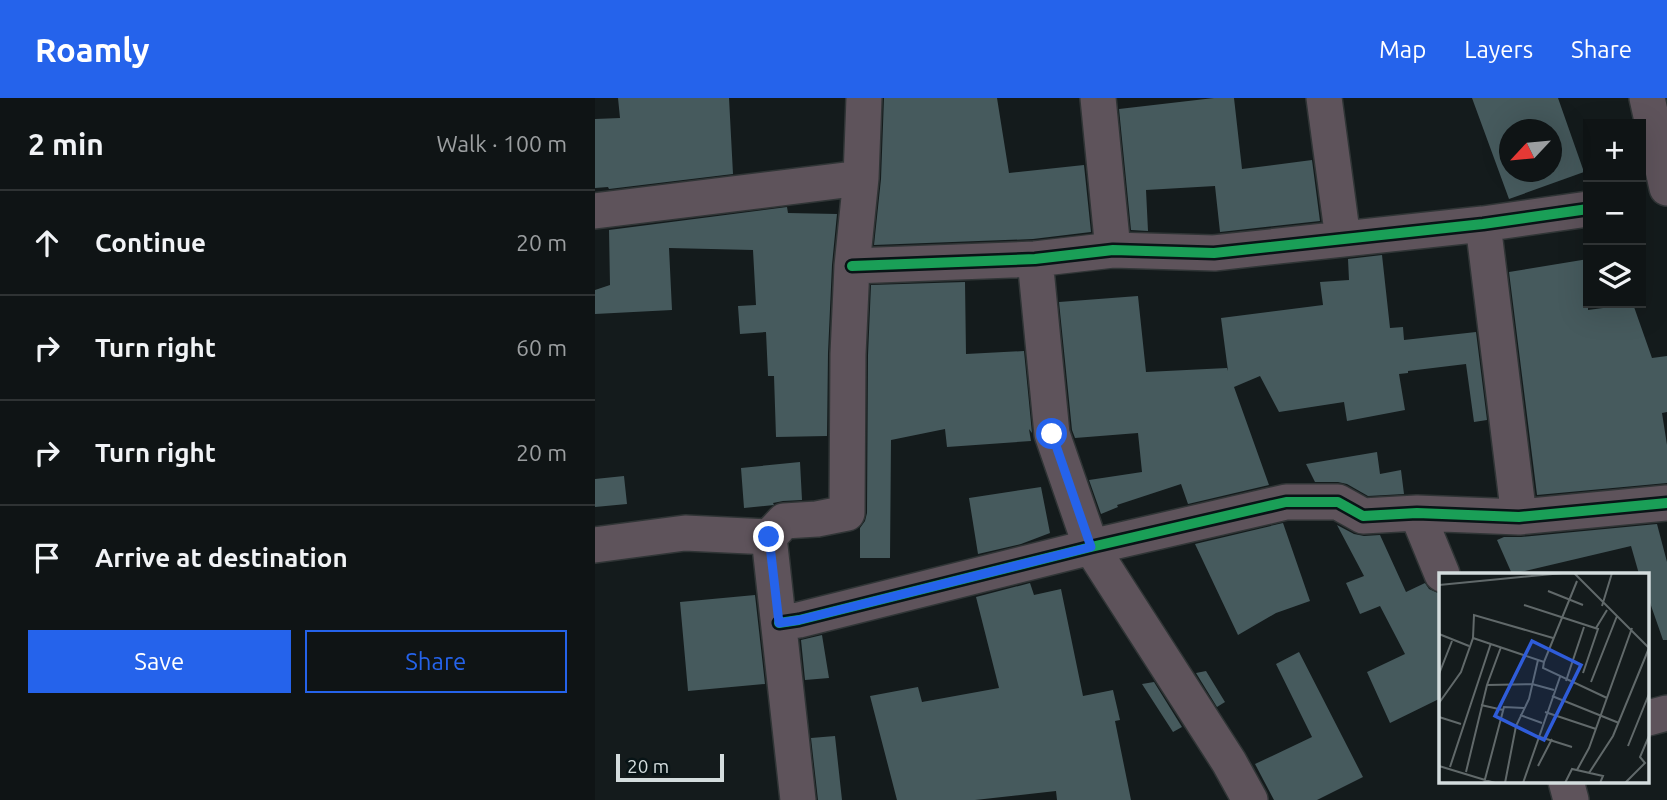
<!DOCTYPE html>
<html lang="en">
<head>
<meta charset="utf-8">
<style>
	body { margin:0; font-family:Ubuntu,sans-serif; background:#181d1e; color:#f1f3f6 }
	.controls { position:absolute; right:21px; top:21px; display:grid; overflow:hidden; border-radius:0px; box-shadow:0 7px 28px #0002 }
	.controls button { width:63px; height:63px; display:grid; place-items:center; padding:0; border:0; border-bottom:2px solid #2f3334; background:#0f1415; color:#f1f3f6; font:35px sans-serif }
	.compass { position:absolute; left:904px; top:21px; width:63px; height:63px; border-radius:50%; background:#0f1415; box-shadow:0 7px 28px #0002; rotate:244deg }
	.scale { position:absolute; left:21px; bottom:18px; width:108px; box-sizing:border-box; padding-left:7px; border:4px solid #d4ddde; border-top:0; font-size:19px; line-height:24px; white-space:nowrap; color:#d4ddde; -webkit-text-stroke:5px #081416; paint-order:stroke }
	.stop { position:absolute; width:21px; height:21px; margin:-16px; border:5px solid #2563eb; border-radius:50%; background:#fff }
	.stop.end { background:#2563eb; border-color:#fff; box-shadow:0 2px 7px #0008 }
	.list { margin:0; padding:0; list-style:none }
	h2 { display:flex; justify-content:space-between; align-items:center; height:91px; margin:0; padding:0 28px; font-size:30px }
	h2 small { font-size:23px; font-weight:400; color:#9b9ea0 }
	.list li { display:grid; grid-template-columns:46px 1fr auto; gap:21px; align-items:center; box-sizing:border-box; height:105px; padding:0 28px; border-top:2px solid #2f3334 }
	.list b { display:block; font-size:26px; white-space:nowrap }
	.list em { font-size:23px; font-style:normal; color:#9b9ea0 }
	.actions { display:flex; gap:14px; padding:21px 28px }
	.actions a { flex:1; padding:16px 0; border:2px solid #2563eb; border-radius:0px; text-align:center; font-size:24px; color:#2563eb }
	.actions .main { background:#2563eb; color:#fff }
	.icon { flex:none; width:38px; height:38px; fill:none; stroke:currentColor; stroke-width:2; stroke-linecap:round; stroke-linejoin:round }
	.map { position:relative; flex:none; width:1072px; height:702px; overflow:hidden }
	header { display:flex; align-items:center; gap:42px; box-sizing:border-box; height:98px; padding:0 35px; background:#2563eb; color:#fff }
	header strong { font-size:33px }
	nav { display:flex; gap:38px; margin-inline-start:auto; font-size:24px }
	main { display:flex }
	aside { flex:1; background:#0f1415 }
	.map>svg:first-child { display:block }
	.building { fill:#465a5d; fill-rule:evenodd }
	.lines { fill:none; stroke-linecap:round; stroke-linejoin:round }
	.street-casing { stroke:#303536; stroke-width:38 }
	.street { stroke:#5e535b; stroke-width:35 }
	.cycleway-casing { stroke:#081416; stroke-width:15 }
	.cycleway { stroke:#1a9f57; stroke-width:10 }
	.route { stroke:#2563eb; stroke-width:9 }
	.inset-road { fill:none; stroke:#61696a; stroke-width:2 }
	.view { fill:#2f5cd9; fill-opacity:0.15; stroke:#2f5cd9; stroke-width:3.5 }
	.inset-edge { fill:none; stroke:#d4ddde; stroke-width:3.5 }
</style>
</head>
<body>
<header>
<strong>Roamly</strong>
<nav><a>Map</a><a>Layers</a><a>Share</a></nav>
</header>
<main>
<aside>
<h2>2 min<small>Walk · 100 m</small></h2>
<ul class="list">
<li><svg class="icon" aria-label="ahead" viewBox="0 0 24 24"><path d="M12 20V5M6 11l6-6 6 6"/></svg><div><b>Continue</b></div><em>20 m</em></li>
<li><svg class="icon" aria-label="right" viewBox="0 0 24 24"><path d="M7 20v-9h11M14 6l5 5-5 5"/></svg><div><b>Turn right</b></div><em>60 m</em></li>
<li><svg class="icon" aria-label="right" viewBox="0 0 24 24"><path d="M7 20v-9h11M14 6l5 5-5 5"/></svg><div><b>Turn right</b></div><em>20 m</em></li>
<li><svg class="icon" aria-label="arrive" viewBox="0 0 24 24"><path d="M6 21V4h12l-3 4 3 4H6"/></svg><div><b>Arrive at destination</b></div></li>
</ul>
<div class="actions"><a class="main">Save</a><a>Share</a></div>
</aside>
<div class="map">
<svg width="1072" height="702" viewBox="0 0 1072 702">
	<rect width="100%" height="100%" fill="#141b1c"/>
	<!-- building -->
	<path class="building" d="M23,0H134L138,76L14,91L13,89L0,90V21L25,20Z
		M289,0H402L414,75L489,67L496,134L438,141L279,147L286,81Z
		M619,0H639L647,71L717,62L725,123L625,134L620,88L551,92L553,133L536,132L524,11Z
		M877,0H963L989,74L914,101ZM914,32H956V74H914Z
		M192,109L193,115L242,116L237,167L233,255L232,338L181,339L179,278H173L171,234L145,236L143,208L161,207L158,152L74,150L77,212L0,216V192L15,187L14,132Z
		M787,157L795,230L808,229L809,242L881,234L892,322L879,324L871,266L813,273V275L804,276L810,312L752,323L749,304L684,314L665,278L639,289L674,387L593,406L586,386L522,407L523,409L506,416L494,382L547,374L543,335L480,340L477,332L464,204L543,198L551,274L632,270L633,273L626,220L728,207L725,184L754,182L753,161Z
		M993,161V212L1038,206L1057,260L1072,258V314L1067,315L1072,347V385L942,397L914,174Z
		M370,184L371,256L429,253L437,335L434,331L436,343L352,349L350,331L296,342L295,460H265V430L270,423L272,415L273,257L276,187Z
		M782,354L785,376L806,372L809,396L773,398L752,386L743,384H720L711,366Z
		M205,364L207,402L188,403L178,405L179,407L149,410L146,370Z
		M29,378L32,406L0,409V381Z
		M446,389L455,435L426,446L383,456L374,400Z
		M688,425L715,503L681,515L643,537L600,446Z
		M1062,426L1072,464V542H1068L1053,499V476H1044L1036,448L917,476L902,442L909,439H926Z
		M742,427L759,436L769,438L785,437L811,494L830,485L834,491L845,496L846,499V600L795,625L772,574L810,556L785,508L765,516L751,485L769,478Z
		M435,485L439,497L466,491L488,598L518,592L525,622L520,623L536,702H462L461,693L380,702H302L275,598L323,589L327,604L404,590L381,499Z
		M160,497L170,586L93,593L85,504Z
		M227,537L234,580L210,582L206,542Z
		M704,554L768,679L722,702H679L660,666L717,639L681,566Z
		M611,573L630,604L622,609L601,575Z
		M559,584L587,629L578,634L547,586Z
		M240,638L247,702H223L216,640Z"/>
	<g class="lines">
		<!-- street casing -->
		<g class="street-casing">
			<path id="street" d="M503,0L518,152
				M729,0L748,141
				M1052,0L1072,90
				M0,113L266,80
				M888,126L924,419
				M440,161L457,336L496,449L634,664L655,702
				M257,168L440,161L518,152L619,155L888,126L993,111
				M822,415L847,476
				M174,439L189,423L222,421L252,415L253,256L257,168L266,80L269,0
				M0,447L90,435L174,439L203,702
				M184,525L204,522L496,449L691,404H743L768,418L822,415L924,419L1072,405
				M1053,620L1072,615
				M971,683L976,702"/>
		</g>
		<!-- street -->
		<use href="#street" class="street"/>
		<!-- cycleway casing -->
		<g class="cycleway-casing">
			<path id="cycleway" d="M257,168L440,161L518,152L619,155L888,126L993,111
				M184,525L204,522L496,449L691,404H743L768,418L822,415L924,419L1072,405"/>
		</g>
		<!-- cycleway -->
		<use href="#cycleway" class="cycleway"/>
	</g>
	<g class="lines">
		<!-- route -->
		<path class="route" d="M174,439L184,525L204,522L496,449L457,336"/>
	</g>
	<!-- overview -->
	<g transform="translate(844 475)">
		<rect width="210" height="210" fill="#141b1c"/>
		<path class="inset-road" d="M135,0L210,75M0,12L124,0M109,18L144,32M85,32L159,56L144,100M163,33L173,0M157,55L168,37M0,61L30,73M34,65L105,89L138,8M105,89L104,95L168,125M0,101L13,68M127,108L145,54M152,109L178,43M48,112L93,111L115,117M113,123L180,150M0,130L22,99L34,65L35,42L114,65M42,132L64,137M106,139L157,156M81,142L103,150M0,144L22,151M98,163L133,174M189,173L210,121M0,193L56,210M99,193L113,166M11,194L52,70M138,197L150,175L193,55M27,199L48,112L62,74M150,200L174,163L210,75M45,210L65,134L85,135M66,210L77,153L90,126L99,87M84,210L121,104M126,210L133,196L164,203L161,210M186,210L206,190L201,184L210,163"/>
		<path class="view" d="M93,68L142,92L105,167L56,143Z"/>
		<rect width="210" height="210" class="inset-edge"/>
	</g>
</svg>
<div class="controls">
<button>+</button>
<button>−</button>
<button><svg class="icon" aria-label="layers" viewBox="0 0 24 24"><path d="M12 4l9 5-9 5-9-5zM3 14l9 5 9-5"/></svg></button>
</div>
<svg class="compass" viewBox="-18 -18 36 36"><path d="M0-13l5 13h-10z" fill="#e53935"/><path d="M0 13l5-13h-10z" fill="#9b9ea0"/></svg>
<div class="scale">20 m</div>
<div class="stop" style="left:457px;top:336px"></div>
<div class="stop end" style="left:174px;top:439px"></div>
</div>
</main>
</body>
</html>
